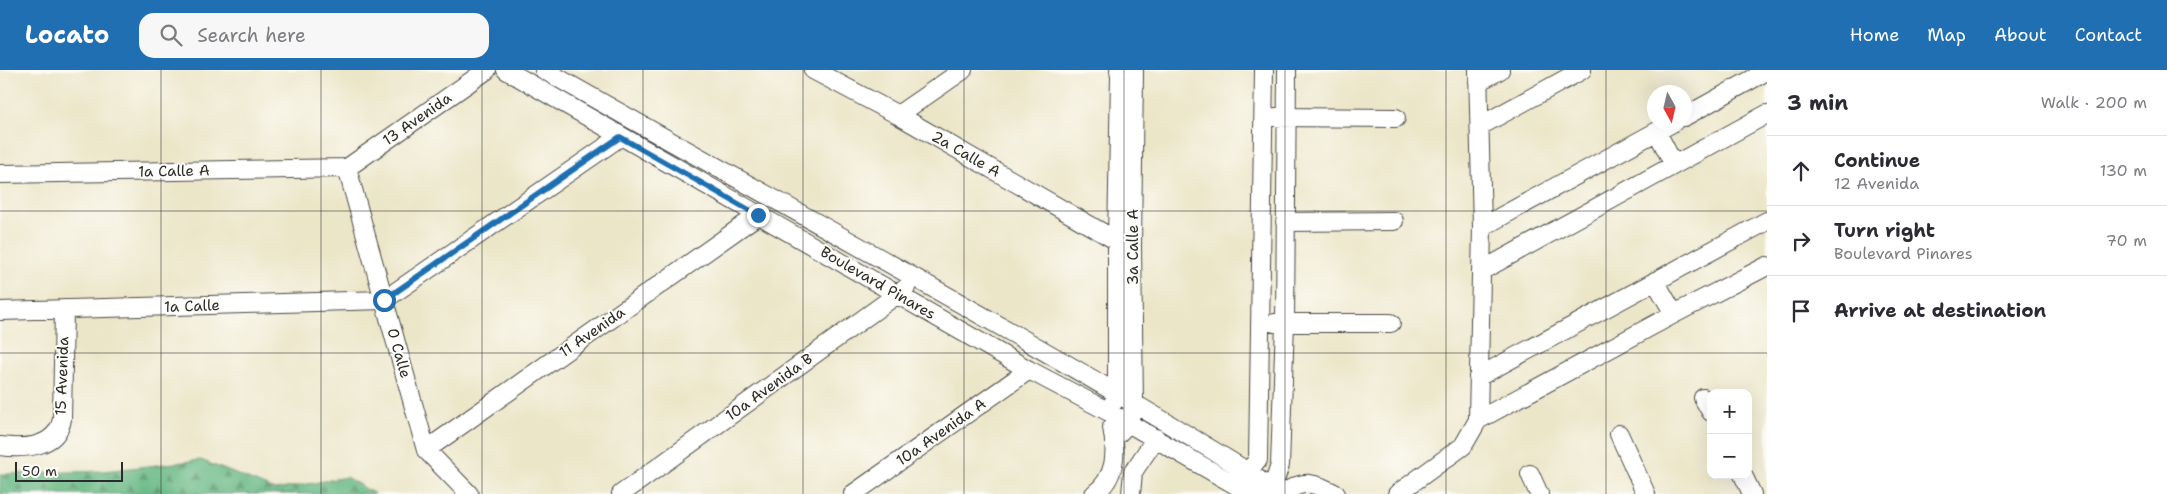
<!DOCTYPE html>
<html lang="en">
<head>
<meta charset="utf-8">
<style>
	body { margin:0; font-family:"Shantell Sans",sans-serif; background:#f7f7f7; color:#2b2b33 }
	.controls { position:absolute; right:15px; bottom:15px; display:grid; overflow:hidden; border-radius:10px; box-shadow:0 5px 20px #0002 }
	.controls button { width:45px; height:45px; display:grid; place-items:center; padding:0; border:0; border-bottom:1px solid #e1e1e2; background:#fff; color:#2b2b33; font:25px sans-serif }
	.compass { position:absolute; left:1647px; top:15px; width:45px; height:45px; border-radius:50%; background:#fff; box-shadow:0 5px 20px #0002; rotate:172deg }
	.scale { position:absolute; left:15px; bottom:12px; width:108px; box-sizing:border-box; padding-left:5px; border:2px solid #2b2b2b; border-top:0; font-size:14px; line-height:18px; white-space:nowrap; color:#2b2b2b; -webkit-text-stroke:4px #fdfcf7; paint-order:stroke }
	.stop { position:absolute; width:15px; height:15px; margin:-11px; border:4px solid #1f6fb2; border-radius:50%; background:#fff }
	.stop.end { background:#1f6fb2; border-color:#fff; box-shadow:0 1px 5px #0008 }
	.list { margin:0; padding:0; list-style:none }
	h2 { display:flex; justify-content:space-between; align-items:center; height:65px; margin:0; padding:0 20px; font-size:21px }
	h2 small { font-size:16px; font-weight:400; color:#7c7c81 }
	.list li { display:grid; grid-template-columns:32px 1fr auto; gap:15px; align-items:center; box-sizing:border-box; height:70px; padding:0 20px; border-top:1px solid #e1e1e2 }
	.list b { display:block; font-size:19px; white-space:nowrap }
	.list p { margin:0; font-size:16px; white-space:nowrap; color:#7c7c81 }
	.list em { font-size:16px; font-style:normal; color:#7c7c81 }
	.icon { flex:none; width:28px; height:28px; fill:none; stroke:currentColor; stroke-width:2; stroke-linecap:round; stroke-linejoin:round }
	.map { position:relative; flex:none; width:1767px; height:424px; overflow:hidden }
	header { display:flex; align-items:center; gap:30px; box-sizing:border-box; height:70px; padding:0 25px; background:#1f6fb2; color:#fff }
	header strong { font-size:24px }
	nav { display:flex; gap:28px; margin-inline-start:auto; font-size:18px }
	.search { width:350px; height:45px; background:#f7f7f7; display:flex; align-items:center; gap:12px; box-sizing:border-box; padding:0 18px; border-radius:15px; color:#7c7c81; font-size:19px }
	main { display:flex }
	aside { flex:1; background:#fff }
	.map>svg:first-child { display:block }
	.forest { fill:url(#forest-firs); stroke:#4a7258 }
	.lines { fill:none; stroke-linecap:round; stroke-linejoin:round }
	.minor-casing { stroke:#484743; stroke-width:20 }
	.minor { stroke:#fff; stroke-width:18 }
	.route { stroke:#1f6fb2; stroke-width:6 }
	.grid { fill:none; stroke:#2b2b2b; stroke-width:1; stroke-opacity:0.55 }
	.labels { text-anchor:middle; stroke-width:4; stroke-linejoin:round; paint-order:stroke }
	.street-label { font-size:15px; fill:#2b2b2b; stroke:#fdfcf7 }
</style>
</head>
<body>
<header>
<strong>Locato</strong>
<div class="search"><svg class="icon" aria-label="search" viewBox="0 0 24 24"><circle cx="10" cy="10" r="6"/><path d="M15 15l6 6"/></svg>Search here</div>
<nav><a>Home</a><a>Map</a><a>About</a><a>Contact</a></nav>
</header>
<main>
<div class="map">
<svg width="1767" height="424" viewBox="0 0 1767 424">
	<defs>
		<pattern id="forest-firs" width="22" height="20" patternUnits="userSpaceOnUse" patternTransform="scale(1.25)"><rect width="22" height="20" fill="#68b884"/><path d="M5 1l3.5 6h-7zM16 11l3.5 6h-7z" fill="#56966c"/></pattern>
	</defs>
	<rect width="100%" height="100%" fill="#fdfcf7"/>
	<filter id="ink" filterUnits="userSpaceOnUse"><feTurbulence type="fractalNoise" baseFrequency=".02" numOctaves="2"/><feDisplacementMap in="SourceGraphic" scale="10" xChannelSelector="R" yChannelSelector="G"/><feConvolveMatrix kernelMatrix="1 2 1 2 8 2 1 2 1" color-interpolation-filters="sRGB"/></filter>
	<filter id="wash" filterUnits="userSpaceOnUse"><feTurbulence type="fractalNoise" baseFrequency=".0096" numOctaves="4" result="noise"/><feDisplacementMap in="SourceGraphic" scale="20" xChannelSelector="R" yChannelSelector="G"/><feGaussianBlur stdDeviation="1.12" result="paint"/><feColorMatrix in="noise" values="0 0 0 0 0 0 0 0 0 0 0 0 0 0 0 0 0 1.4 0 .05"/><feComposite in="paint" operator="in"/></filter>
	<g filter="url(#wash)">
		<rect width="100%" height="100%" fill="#ece6c9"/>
		<!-- forest -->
		<path class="forest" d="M201,390L275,420L346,407L375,424H0V404L104,401Z"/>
	</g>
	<g filter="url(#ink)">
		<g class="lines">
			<!-- minor casing -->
			<g class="minor-casing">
				<path id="minor" d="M506,0L1029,300L1109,342L1251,424
					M544,0C778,133 1016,260 1245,400C1257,408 1268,417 1281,424
					M813,0L898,45L1117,171
					M1478,12L1500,0
					M898,45L963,0
					M1275,47L1396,48
					M1684,47L1767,1
					M1480,56L1582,0
					M1657,62L1674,95
					M347,98L426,380L469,424
					M347,98L487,0
					M0,104L347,98
					M1285,152L1394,151
					M1482,157L1674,52
					M1481,201L1767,44
					M1655,211L1674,244
					M0,241L384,230L620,67
					M1274,253H1391
					M1478,307L1767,151
					M1703,328L1711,342
					M1113,333L1117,325V171L1120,7L1119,0
					M1478,350L1674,244L1767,196
					M1619,364L1646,424
					M1114,368L1128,354L1134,334L1132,177L1134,0
					M0,376C24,379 57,378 62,349L64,239
					M426,380L758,145
					M1530,404L1539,424
					M1743,405L1752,424
					M1240,410L1258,390L1264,0
					M621,424L906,218
					M853,424L1029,300
					M1094,424C1116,408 1117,383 1112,357
					M1131,424L1133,402L1156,368
					M1267,424L1272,419L1280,395L1285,253L1287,0
					M1283,424C1304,408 1314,413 1336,424
					M1397,424L1463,376L1478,350L1482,157L1478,0"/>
			</g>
			<!-- minor -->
			<use href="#minor" class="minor"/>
		</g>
	</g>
	<g class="lines" filter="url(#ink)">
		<!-- route -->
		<path class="route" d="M384,230L620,67L758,145"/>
	</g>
	<!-- grid -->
	<path class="grid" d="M161,0V424M321,0V424M482,0V424M643,0V424M803,0V424M964,0V424M1124,0V424M1285,0V424M1446,0V424M1606,0V424M0,141H1767M0,283H1767"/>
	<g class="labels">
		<!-- street labels -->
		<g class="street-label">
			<text transform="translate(417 49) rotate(-35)" y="5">13 Avenida</text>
			<text transform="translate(966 84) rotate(30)" y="5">2a Calle A</text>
			<text transform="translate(174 101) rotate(-1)" y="5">1a Calle A</text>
			<text transform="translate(1133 177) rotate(-90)" y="5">3a Calle A</text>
			<text transform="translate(878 213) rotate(30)" y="5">Boulevard Pinares</text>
			<text transform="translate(192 236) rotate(-2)" y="5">1a Calle</text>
			<text transform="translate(592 262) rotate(-35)" y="5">11 Avenida</text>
			<text transform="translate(399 283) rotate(74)" y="5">0 Calle</text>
			<text transform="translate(62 306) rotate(-88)" y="5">15 Avenida</text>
			<text transform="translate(769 317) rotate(-36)" y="5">10a Avenida B</text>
			<text transform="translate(941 362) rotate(-35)" y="5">10a Avenida A</text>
		</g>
	</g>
</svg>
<div class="controls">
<button>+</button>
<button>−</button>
</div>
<svg class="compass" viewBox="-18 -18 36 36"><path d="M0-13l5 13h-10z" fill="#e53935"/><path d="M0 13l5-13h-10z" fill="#7c7c81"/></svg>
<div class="scale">50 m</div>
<div class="stop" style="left:384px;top:230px"></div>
<div class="stop end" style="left:758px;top:145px"></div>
</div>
<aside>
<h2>3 min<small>Walk · 200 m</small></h2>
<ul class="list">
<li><svg class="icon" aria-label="ahead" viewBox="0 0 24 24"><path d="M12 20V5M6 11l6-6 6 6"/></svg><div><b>Continue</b><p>12 Avenida</p></div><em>130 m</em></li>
<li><svg class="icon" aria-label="right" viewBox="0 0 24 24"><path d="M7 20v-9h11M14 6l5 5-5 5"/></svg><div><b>Turn right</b><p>Boulevard Pinares</p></div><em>70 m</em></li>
<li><svg class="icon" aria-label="arrive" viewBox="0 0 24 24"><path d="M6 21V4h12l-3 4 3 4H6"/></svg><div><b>Arrive at destination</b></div></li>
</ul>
</aside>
</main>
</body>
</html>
